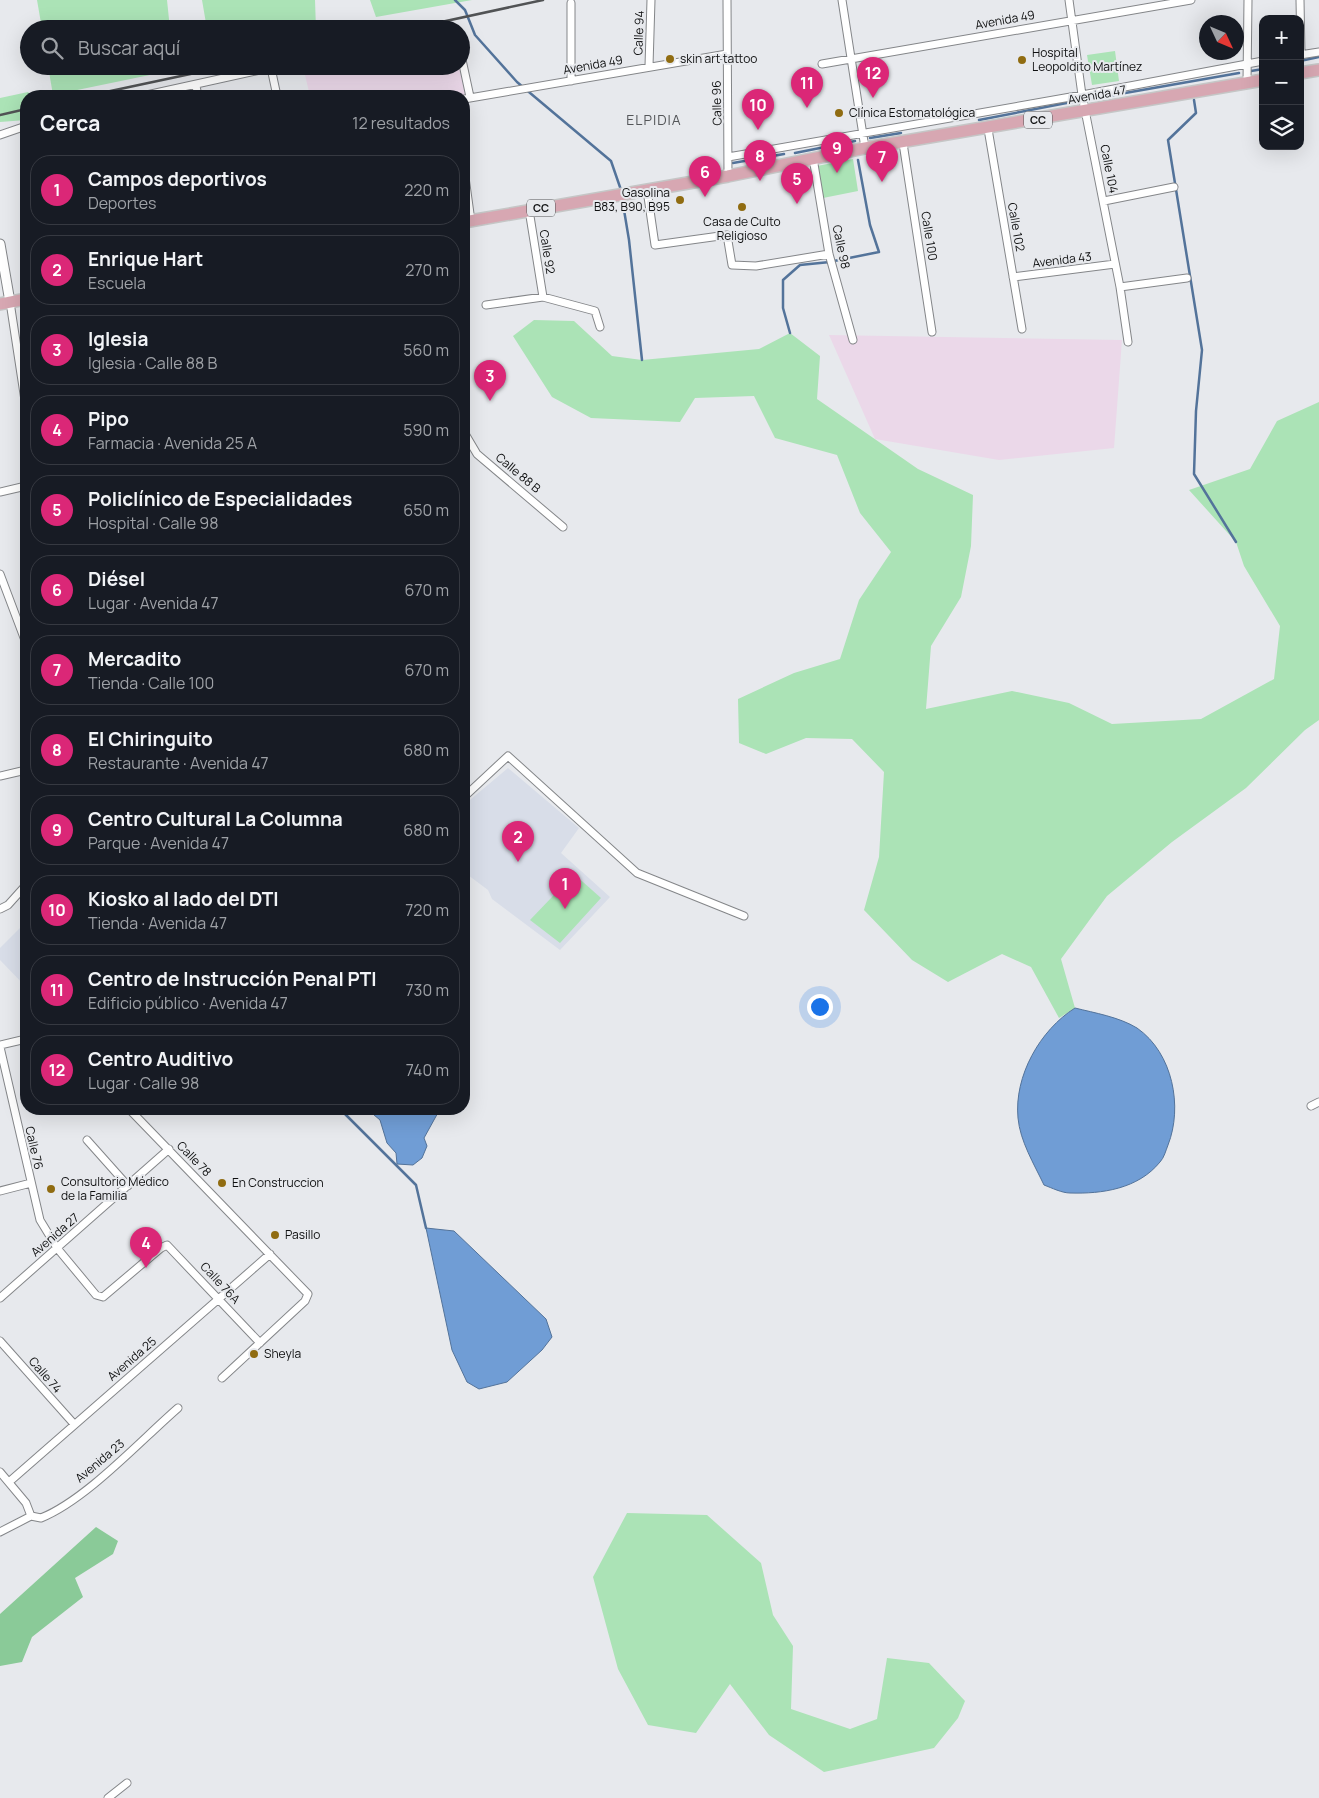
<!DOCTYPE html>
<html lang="es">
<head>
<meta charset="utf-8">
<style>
	body { margin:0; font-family:Manrope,sans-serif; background:#242831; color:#f1f3f6 }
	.controls { position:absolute; right:15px; top:15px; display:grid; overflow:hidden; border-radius:10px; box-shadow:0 5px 20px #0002 }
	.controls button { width:45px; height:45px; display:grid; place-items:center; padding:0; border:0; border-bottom:1px solid #363941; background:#171b24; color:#f1f3f6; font:25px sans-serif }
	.compass { position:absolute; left:1199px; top:15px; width:45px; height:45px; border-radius:50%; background:#171b24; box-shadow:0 5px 20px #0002; rotate:134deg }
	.you { position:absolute; left:819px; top:1006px; width:18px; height:18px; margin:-12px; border:4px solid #fff; border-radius:50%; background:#1a73e8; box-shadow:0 0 0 8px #1a73e833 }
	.badge { display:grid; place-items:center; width:32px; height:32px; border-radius:50%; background:#db2777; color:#fff; font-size:16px; font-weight:700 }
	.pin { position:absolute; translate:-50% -41px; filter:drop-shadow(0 1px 2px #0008) }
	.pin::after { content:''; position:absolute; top:26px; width:18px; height:15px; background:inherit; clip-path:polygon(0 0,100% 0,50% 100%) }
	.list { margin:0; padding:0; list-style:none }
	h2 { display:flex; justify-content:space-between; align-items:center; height:65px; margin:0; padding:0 20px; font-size:21px }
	h2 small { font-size:16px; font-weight:400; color:#9ea1a6 }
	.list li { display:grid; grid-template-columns:32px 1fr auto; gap:15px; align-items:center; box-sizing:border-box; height:70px; margin:0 10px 10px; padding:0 10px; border:1px solid #363941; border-radius:20px }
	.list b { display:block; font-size:19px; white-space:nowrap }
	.list p { margin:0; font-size:16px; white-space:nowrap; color:#9ea1a6 }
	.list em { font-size:16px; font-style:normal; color:#9ea1a6 }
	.icon { flex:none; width:28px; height:28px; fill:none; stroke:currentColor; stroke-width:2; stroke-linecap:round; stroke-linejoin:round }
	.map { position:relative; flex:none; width:1319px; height:1798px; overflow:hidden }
	.search { position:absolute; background:#171b24; box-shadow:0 5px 20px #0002; left:20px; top:20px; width:450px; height:55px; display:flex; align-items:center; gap:12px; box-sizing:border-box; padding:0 18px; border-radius:28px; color:#9ea1a6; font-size:19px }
	.panel { position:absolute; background:#171b24; box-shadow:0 5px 20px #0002; left:20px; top:90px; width:450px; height:1025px; border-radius:20px }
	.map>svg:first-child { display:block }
	.industrial { fill:#ebd8e9 }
	.built { fill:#d8dde8 }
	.green { fill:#abe3b6 }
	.forest { fill:#8aca98 }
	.water { fill:#709dd5; stroke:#53739a }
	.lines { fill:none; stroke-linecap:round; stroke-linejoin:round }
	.stream { stroke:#53739a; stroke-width:2.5 }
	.minor-casing { stroke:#848689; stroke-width:9 }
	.tertiary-casing { stroke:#848689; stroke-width:11 }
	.primary-casing { stroke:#c5c6c6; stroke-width:14 }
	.minor { stroke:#fff; stroke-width:7 }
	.tertiary { stroke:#fff; stroke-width:9 }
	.primary { stroke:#d7a7b2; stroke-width:11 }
	.rail { stroke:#515355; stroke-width:2.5 }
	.poi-dot { fill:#906c11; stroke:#e7e9ed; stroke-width:2 }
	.labels { text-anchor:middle; stroke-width:4; stroke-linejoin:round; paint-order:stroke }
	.shield { fill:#e7e9ed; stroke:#505153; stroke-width:1 }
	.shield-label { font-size:11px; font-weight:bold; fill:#0f1011 }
	.street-label { font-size:12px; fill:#0f1011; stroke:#e7e9ed }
	.poi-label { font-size:12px; fill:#0f1011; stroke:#e7e9ed; text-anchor:start }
	.neighbourhood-label { font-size:14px; letter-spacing:1px; fill:#545659; stroke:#e7e9ed }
</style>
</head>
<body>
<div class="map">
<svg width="1319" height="1798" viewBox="0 0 1319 1798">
	<rect width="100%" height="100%" fill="#e7e9ed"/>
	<!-- industrial -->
	<path class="industrial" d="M344,66H459L465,95L310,96L305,75Z
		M829,335L1122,340L1114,448L999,460L875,439Z"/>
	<!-- built -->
	<path class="built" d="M508,768L579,828L561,853L610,897L560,950L492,899L488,890L464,872V805Z
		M26,922V987L0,960V948Z"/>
	<!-- green -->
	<path class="green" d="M37,0H167L170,29H42Z
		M202,0H315L316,29H207Z
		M370,0H472L376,17Z
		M1115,51L1119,81L1092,85L1087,55Z
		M48,66H174V70L53,95Z
		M28,92L32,96H26V120L0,122V98Z
		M853,159L858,191L823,198L817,166Z
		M534,320L574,321L612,356L642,360L759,349L790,333L820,356L817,399L918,469L973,495L971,546L961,597L931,646L926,709L1012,691L1069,703L1112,724L1201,719L1274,679L1280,626L1244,566L1236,542L1189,490L1250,469L1277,421L1319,402V720L1305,730L1246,788L1172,842L1107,896L1061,959L1075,1008L1059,1018L1031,967L1002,954L948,982L912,960L864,910L879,857L884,772L852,739L806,738L766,754L739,743L738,699L794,673L840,659L859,600L891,552L860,513L837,455L775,438L754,396L695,398L680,422L591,418L552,397L513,336Z
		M574,874L601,898L560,943L530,920Z
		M627,1513L707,1515L761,1563L773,1615L793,1646L791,1709L850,1729L877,1719L887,1658L929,1663L965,1701L958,1718L934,1748L824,1772L769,1735L730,1684L696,1733L648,1725L618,1669L593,1577Z"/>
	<!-- forest -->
	<path class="forest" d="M96,1527L118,1541L113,1554L75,1578L83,1597L32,1637L22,1662L0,1666V1614Z"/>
	<!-- water -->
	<path class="water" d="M1075,1008C1095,1013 1119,1017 1137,1028C1173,1053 1183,1107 1168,1145C1166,1150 1164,1158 1160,1162C1138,1189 1102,1194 1070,1193C1062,1193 1052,1188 1044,1185C1034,1164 1020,1141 1018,1118C1014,1076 1040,1030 1075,1008Z
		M367,1109H440L424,1138L427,1146L422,1158L413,1165L397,1164L396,1153L387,1143L380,1120Z
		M426,1228L454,1231L546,1319L552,1337L542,1350L507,1382L479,1389L467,1382L452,1350Z"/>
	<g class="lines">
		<!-- stream -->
		<path class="stream" d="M455,0L465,10L475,35L517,82L611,161L621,190
			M1300,61L1319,57
			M1251,71L1263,69
			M1091,99L1239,73
			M1194,100L1196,113L1168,140L1202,350L1196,411L1194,474L1236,542
			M979,120L1077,101
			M870,138L901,133
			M795,153L855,141
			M733,163L784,154
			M622,198L629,240L642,360
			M834,261L879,252L870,225L858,160
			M790,333L783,308V280L800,265L830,262
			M340,1109L416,1185L426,1228"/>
		<!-- minor casing -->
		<g class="minor-casing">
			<path id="minor" d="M727,0L728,176
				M842,0L865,148
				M1069,0L1082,95L1120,287L1128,342
				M1300,0L1301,55
				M461,55L470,97
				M1300,55L1319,52
				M822,64L1191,0
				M649,66L651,0
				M271,68L277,96
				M571,81V3
				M1247,82L1248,0
				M196,86L198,96
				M142,96L278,66
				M464,99L727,54
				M988,129L1022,329
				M0,135L26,126
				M903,143L932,332
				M728,157L1082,95L1263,61
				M813,158L829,254L853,340
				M464,170L471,221
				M647,190L655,245L727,235L732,265L756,266L829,254
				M1104,201L1174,187
				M529,210L543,297
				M1013,277L1115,264
				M1120,287L1187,278
				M10,302L26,407
				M486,305L543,297L595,311L600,327
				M464,432L477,454L563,527
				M0,492L26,486
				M0,574L26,643
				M0,776L26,770
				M464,797L508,756L637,873L744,916
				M0,909L8,905L26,885
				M0,1045L26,1039
				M0,1047L40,1220L57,1248L96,1295L103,1297L161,1248L167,1245L260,1343
				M1311,1106L1319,1102
				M129,1109L308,1294L305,1301L222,1378
				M87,1140L128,1186
				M0,1191L31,1183
				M0,1298L169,1149
				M0,1341L74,1424
				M0,1472L26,1503L31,1516L0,1532
				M9,1482L270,1254
				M31,1516L41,1518C86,1500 140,1441 178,1408
				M108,1798L127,1783"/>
		</g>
		<!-- tertiary casing -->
		<g class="tertiary-casing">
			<path id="tertiary" d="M0,244L10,302"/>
		</g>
		<!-- primary casing -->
		<g class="primary-casing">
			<path id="primary" d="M1300,73L1319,70
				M464,222L728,176L865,148L1263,80
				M0,304L26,299"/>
		</g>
		<!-- minor -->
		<use href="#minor" class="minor"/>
		<!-- tertiary -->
		<use href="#tertiary" class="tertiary"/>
		<!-- primary -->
		<use href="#primary" class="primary"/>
		<!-- rail -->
		<path class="rail" d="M409,29L543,0
			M87,96L228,66
			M0,115L26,109"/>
	</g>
	<!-- markers -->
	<g class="poi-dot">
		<circle cx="670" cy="59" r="5"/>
		<circle cx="1022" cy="60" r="5"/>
		<circle cx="839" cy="113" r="5"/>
		<circle cx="680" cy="200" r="5"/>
		<circle cx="742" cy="207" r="5"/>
		<circle cx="222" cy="1183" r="5"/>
		<circle cx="51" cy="1189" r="5"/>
		<circle cx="275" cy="1235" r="5"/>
		<circle cx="254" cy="1354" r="5"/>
	</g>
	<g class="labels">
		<!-- shield labels -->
		<g class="shield">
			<rect x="1024" y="111.5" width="28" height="17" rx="4"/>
			<rect x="527" y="199.5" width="28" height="17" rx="4"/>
		</g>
		<g class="shield-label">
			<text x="1038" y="124">CC</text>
			<text x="541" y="212">CC</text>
		</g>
		<!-- street labels -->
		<g class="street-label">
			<text transform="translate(1005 20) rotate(-10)" y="4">Avenida 49</text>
			<text transform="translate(639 33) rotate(-88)" y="4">Calle 94</text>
			<text transform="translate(593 65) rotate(-10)" y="4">Avenida 49</text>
			<text transform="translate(1097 95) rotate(-10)" y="4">Avenida 47</text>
			<text transform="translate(717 103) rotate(-91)" y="4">Calle 96</text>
			<text transform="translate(1109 169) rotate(79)" y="4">Calle 104</text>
			<text transform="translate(1016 227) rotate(80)" y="4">Calle 102</text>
			<text transform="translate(929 236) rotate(81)" y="4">Calle 100</text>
			<text transform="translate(841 247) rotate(78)" y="4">Calle 98</text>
			<text transform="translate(547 252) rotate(81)" y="4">Calle 92</text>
			<text transform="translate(1062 260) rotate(-7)" y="4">Avenida 43</text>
			<text transform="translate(518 473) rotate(40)" y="4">Calle 88 B</text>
			<text transform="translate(34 1148) rotate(77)" y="4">Calle 76</text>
			<text transform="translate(194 1159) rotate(46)" y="4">Calle 78</text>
			<text transform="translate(55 1235) rotate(-41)" y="4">Avenida 27</text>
			<text transform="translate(220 1283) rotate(47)" y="4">Calle 76A</text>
			<text transform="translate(132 1359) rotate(-41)" y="4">Avenida 25</text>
			<text transform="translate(45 1375) rotate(49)" y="4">Calle 74</text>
			<text transform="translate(100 1461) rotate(-40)" y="4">Avenida 23</text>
		</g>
		<!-- poi labels -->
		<g class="poi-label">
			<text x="1032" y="57">Hospital<tspan x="1032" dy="14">Leopoldito Martínez</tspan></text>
			<text x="680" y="63">skin art tattoo</text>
			<text x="849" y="117">Clínica Estomatológica</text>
			<text x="670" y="197" text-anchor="end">Gasolina<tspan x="670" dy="14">B83, B90, B95</tspan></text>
			<text x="742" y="226" text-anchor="middle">Casa de Culto<tspan x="742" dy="14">Religioso</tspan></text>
			<text x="61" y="1186">Consultorio Médico<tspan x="61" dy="14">de la Familia</tspan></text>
			<text x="232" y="1187">En Construccion</text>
			<text x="285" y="1239">Pasillo</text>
			<text x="264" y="1358">Sheyla</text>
		</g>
		<!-- neighbourhood labels -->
		<g class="neighbourhood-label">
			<text x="654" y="125">ELPIDIA</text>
		</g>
	</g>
</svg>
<div class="controls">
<button>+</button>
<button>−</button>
<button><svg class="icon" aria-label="layers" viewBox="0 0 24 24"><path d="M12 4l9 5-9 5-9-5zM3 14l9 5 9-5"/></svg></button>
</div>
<svg class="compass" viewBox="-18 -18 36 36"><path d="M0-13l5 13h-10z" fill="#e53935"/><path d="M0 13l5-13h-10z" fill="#9ea1a6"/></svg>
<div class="you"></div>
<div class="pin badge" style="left:565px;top:909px">1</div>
<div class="pin badge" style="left:518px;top:862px">2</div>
<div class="pin badge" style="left:490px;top:401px">3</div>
<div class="pin badge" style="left:146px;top:1268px">4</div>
<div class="pin badge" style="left:797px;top:204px">5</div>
<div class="pin badge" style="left:705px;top:197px">6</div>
<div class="pin badge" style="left:882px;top:182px">7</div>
<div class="pin badge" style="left:760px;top:181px">8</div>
<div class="pin badge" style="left:837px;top:173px">9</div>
<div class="pin badge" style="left:758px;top:130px">10</div>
<div class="pin badge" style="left:807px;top:108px">11</div>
<div class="pin badge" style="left:873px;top:98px">12</div>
<div class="search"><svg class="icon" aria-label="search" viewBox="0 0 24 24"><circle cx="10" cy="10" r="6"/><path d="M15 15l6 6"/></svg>Buscar aquí</div>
<section class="panel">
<h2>Cerca<small>12 resultados</small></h2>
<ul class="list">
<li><span class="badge">1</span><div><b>Campos deportivos</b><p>Deportes</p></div><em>220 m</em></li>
<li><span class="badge">2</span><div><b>Enrique Hart</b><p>Escuela</p></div><em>270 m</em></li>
<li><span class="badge">3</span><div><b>Iglesia</b><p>Iglesia · Calle 88 B</p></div><em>560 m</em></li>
<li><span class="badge">4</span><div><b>Pipo</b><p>Farmacia · Avenida 25 A</p></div><em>590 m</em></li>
<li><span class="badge">5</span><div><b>Policlínico de Especialidades</b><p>Hospital · Calle 98</p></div><em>650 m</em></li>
<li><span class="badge">6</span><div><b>Diésel</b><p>Lugar · Avenida 47</p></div><em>670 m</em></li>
<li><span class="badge">7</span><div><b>Mercadito</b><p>Tienda · Calle 100</p></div><em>670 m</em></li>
<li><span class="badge">8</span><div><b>El Chiringuito</b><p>Restaurante · Avenida 47</p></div><em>680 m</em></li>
<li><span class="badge">9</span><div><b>Centro Cultural La Columna</b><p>Parque · Avenida 47</p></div><em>680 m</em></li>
<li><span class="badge">10</span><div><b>Kiosko al lado del DTI</b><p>Tienda · Avenida 47</p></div><em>720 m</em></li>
<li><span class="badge">11</span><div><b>Centro de Instrucción Penal PTI</b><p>Edificio público · Avenida 47</p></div><em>730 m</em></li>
<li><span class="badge">12</span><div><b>Centro Auditivo</b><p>Lugar · Calle 98</p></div><em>740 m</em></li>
</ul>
</section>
</div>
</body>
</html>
